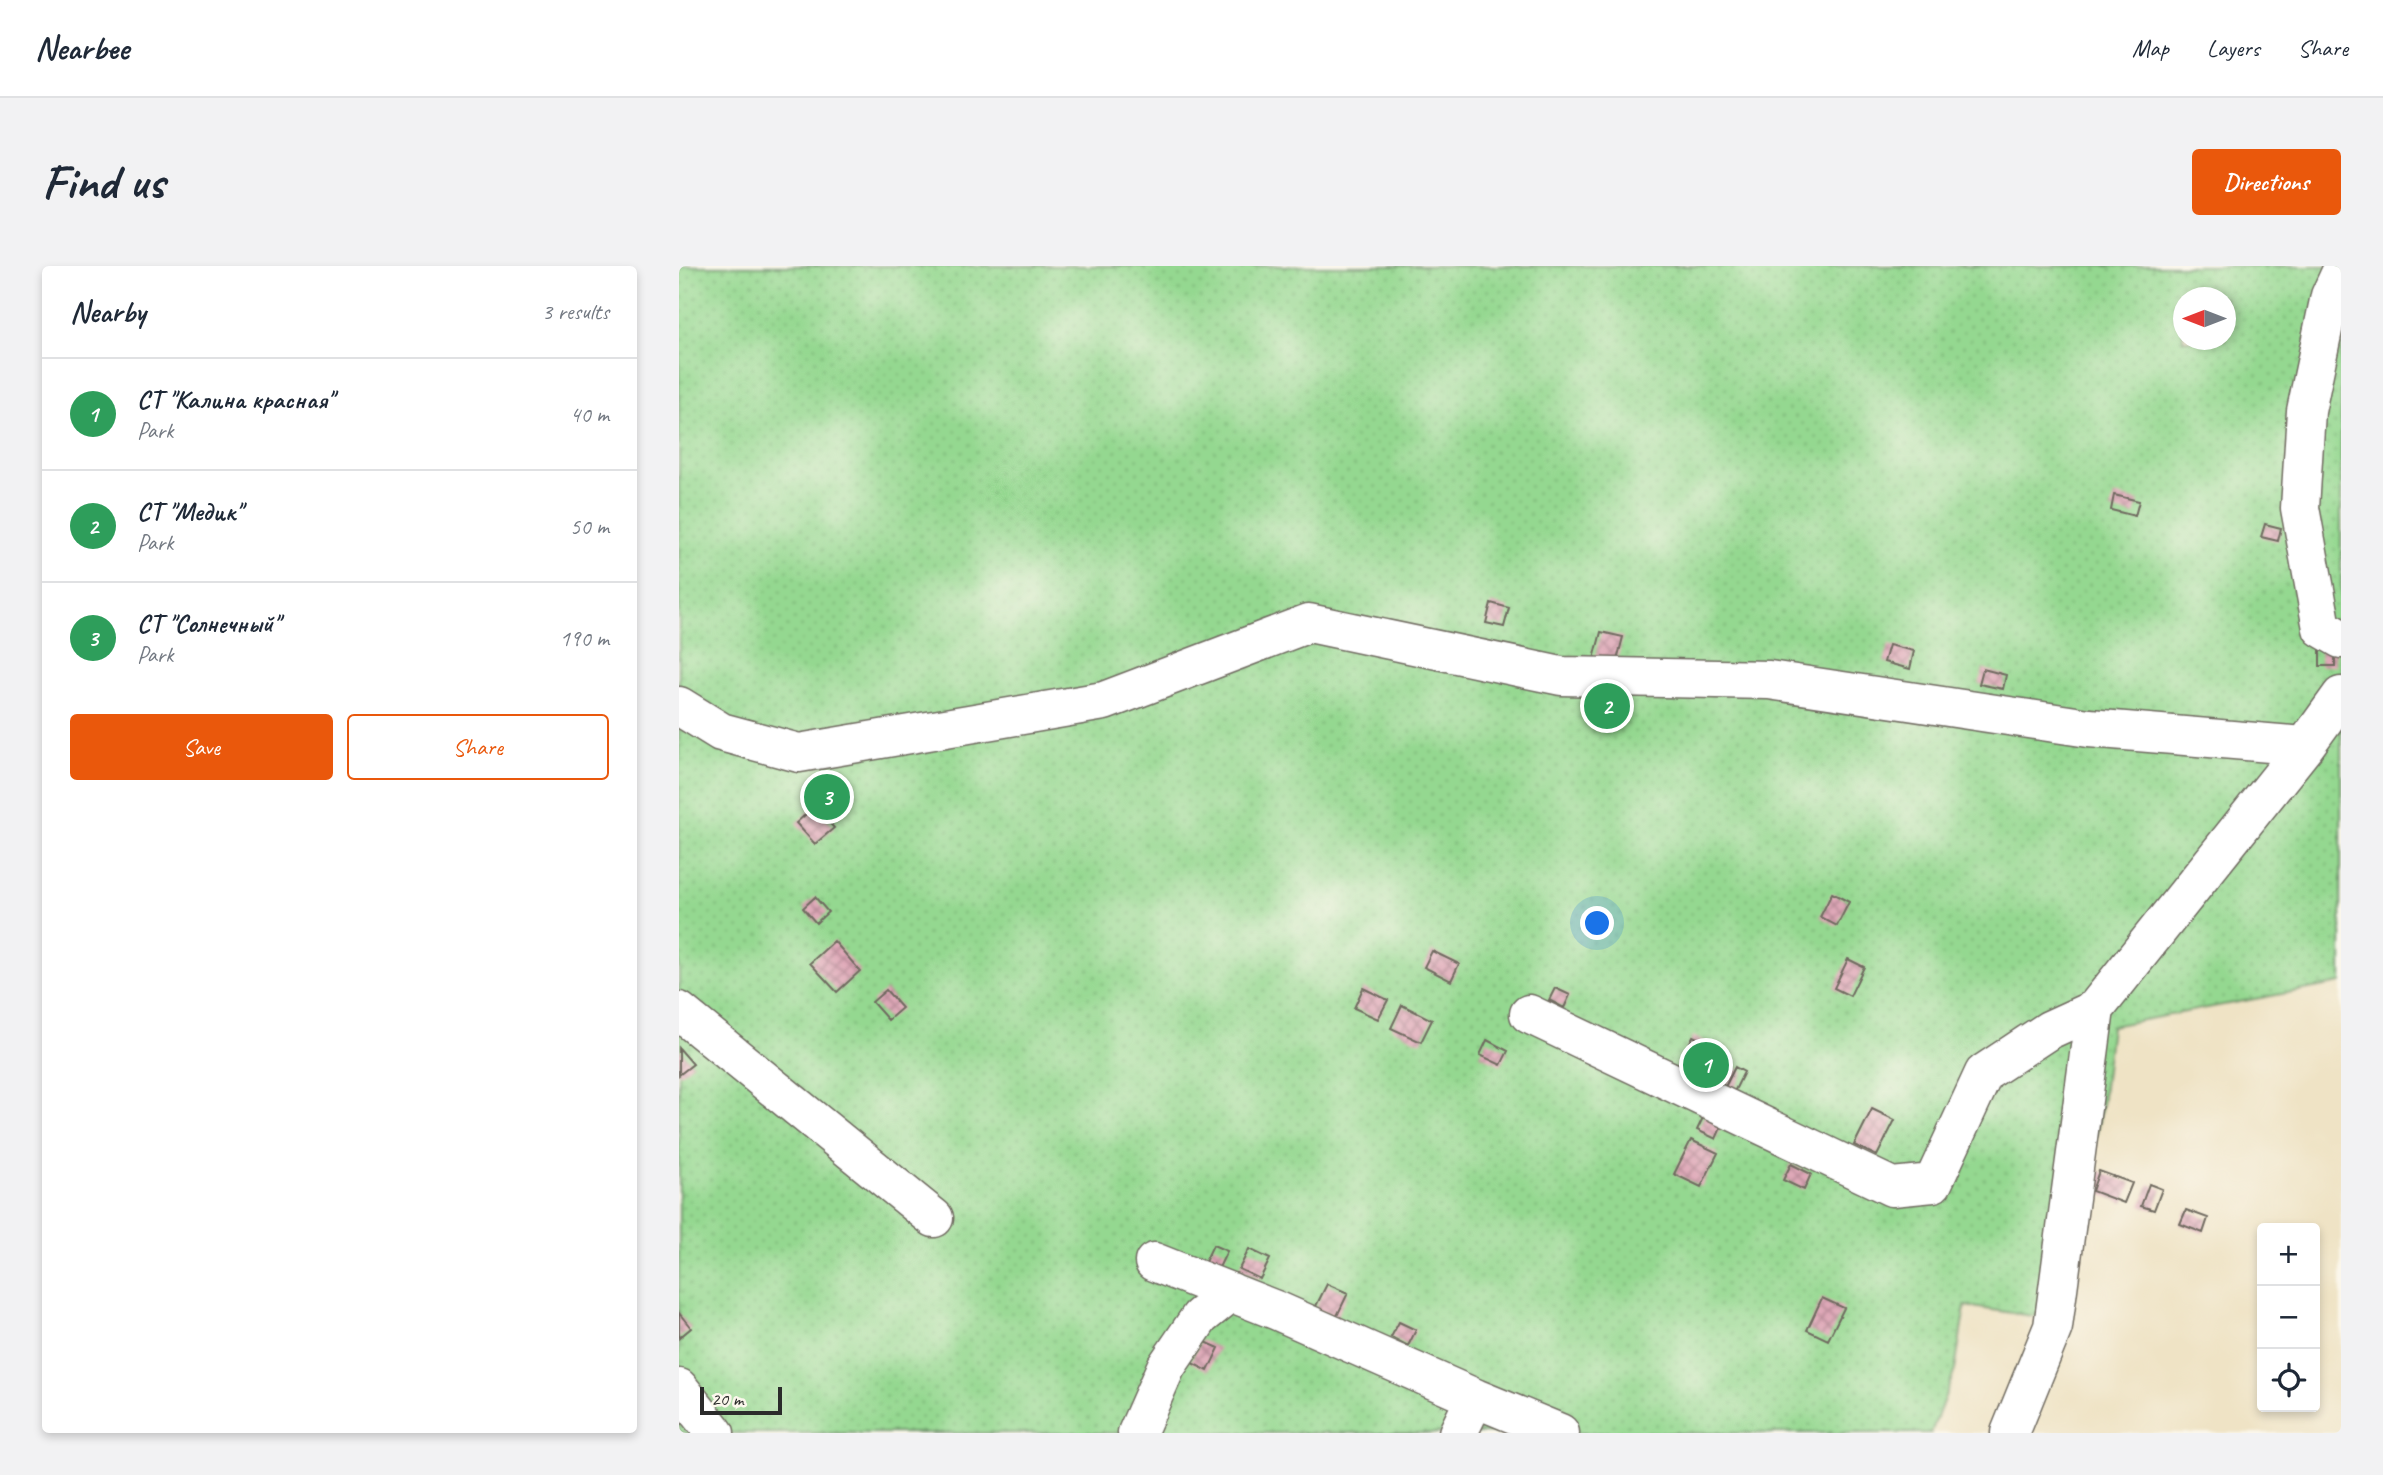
<!DOCTYPE html>
<html lang="en">
<head>
<meta charset="utf-8">
<style>
	body { margin:0; font-family:Caveat,sans-serif; background:#f2f2f3; color:#1f2937 }
	.controls { position:absolute; right:21px; bottom:21px; display:grid; overflow:hidden; border-radius:7px; box-shadow:0 4px 10px #0003 }
	.controls button { width:63px; height:63px; display:grid; place-items:center; padding:0; border:0; border-bottom:2px solid #e0e1e3; background:#fff; color:#1f2937; font:35px sans-serif }
	.compass { position:absolute; left:1494px; top:21px; width:63px; height:63px; border-radius:50%; background:#fff; box-shadow:0 4px 10px #0003; rotate:270deg }
	.scale { position:absolute; left:21px; bottom:18px; width:82px; box-sizing:border-box; padding-left:7px; border:4px solid #2b2b2b; border-top:0; font-size:19px; line-height:24px; white-space:nowrap; color:#2b2b2b; -webkit-text-stroke:5px #fbf7ec; paint-order:stroke }
	.you { position:absolute; left:919px; top:658px; width:24px; height:24px; margin:-18px; border:5px solid #fff; border-radius:50%; background:#1a73e8; box-shadow:0 0 0 10px #1a73e833 }
	.badge { display:grid; place-items:center; width:46px; height:46px; border-radius:50%; background:#ea580c; color:#fff; font-size:23px; font-weight:700 }
	.pin { position:absolute; translate:-50% -50%; border:4px solid #fff; box-shadow:0 2px 7px #0006 }
	.list { margin:0; padding:0; list-style:none }
	h2 { display:flex; justify-content:space-between; align-items:center; height:91px; margin:0; padding:0 28px; font-size:30px }
	h2 small { font-size:23px; font-weight:400; color:#747a83 }
	.list li { display:grid; grid-template-columns:46px 1fr auto; gap:21px; align-items:center; box-sizing:border-box; height:112px; padding:0 28px; border-top:2px solid #e0e1e3 }
	.list b { display:block; font-size:26px; white-space:nowrap }
	.list p { margin:0; font-size:23px; white-space:nowrap; color:#747a83 }
	.list em { font-size:23px; font-style:normal; color:#747a83 }
	.actions { display:flex; gap:14px; padding:21px 28px }
	.actions a { flex:1; padding:16px 0; border:2px solid #ea580c; border-radius:7px; text-align:center; font-size:24px; color:#ea580c }
	.actions .main { background:#ea580c; color:#fff }
	.icon { flex:none; width:38px; height:38px; fill:none; stroke:currentColor; stroke-width:2; stroke-linecap:round; stroke-linejoin:round }
	.map { position:relative; flex:none; width:1662px; height:1167px; overflow:hidden; border-radius:7px }
	header { display:flex; align-items:center; gap:42px; box-sizing:border-box; height:98px; padding:0 35px; background:#fff; border-bottom:2px solid #e0e1e3 }
	header strong { font-size:33px }
	nav { display:flex; gap:38px; margin-inline-start:auto; font-size:24px }
	.intro { display:flex; align-items:center; justify-content:space-between; box-sizing:border-box; height:168px; padding:0 42px }
	h1 { margin:0; font-size:49px }
	.button { padding:18px 32px; border-radius:7px; background:#ea580c; color:#fff; font-size:24px; font-weight:700 }
	main { display:flex; gap:42px; padding:0 42px }
	aside { flex:1; background:#fff; border-radius:7px; box-shadow:0 4px 10px #0003 }
	.map>svg:first-child { display:block }
	.garden { fill:url(#garden-dots); stroke:#60825e; stroke-width:2; fill-rule:evenodd }
	.building { fill:url(#building-cross-hatch) }
	.lines { fill:none; stroke-linecap:round; stroke-linejoin:round }
	.minor-casing { stroke:#706b61; stroke-width:41 }
	.minor { stroke:#fff; stroke-width:38 }
</style>
</head>
<body>
<header>
<strong>Nearbee</strong>
<nav><a>Map</a><a>Layers</a><a>Share</a></nav>
</header>
<div class="intro"><h1>Find us</h1><a class="button">Directions</a></div>
<main>
<aside>
<h2>Nearby<small>3 results</small></h2>
<ul class="list">
<li><span class="badge" style="background:#2e9e5b">1</span><div><b>СТ &quot;Калина красная&quot;</b><p>Park</p></div><em>40 m</em></li>
<li><span class="badge" style="background:#2e9e5b">2</span><div><b>СТ &quot;Медик&quot;</b><p>Park</p></div><em>50 m</em></li>
<li><span class="badge" style="background:#2e9e5b">3</span><div><b>СТ &quot;Солнечный&quot;</b><p>Park</p></div><em>190 m</em></li>
</ul>
<div class="actions"><a class="main">Save</a><a>Share</a></div>
</aside>
<div class="map">
<svg width="1662" height="1167" viewBox="0 0 1662 1167">
	<defs>
		<pattern id="garden-dots" width="8" height="8" patternUnits="userSpaceOnUse" patternTransform="scale(1.75)"><rect width="8" height="8" fill="#94d890"/><path d="M2 2h.1M6 6h.1" fill="none" stroke="#80ba7c" stroke-width="1.8" stroke-linecap="round"/></pattern>
		<pattern id="building-cross-hatch" width="8" height="8" patternUnits="userSpaceOnUse" patternTransform="scale(1.75)"><rect width="8" height="8" fill="#dfa8b8"/><path d="M0 0l8 8M0 8l8-8" fill="none" stroke="#b58996"/></pattern>
	</defs>
	<rect width="100%" height="100%" fill="#fbf7ec"/>
	<filter id="ink" filterUnits="userSpaceOnUse"><feTurbulence type="fractalNoise" baseFrequency=".0143" numOctaves="2"/><feDisplacementMap in="SourceGraphic" scale="14" xChannelSelector="R" yChannelSelector="G"/><feConvolveMatrix kernelMatrix="1 2 1 2 8 2 1 2 1" color-interpolation-filters="sRGB"/></filter>
	<filter id="wash" filterUnits="userSpaceOnUse"><feTurbulence type="fractalNoise" baseFrequency=".00686" numOctaves="4" result="noise"/><feDisplacementMap in="SourceGraphic" scale="28" xChannelSelector="R" yChannelSelector="G"/><feGaussianBlur stdDeviation="1.57" result="paint"/><feColorMatrix in="noise" values="0 0 0 0 0 0 0 0 0 0 0 0 0 0 0 0 0 1.4 0 .05"/><feComposite in="paint" operator="in"/></filter>
	<g filter="url(#wash)">
		<rect width="100%" height="100%" fill="#efe3c5"/>
		<!-- garden -->
		<path class="garden" d="M0,0H1662V717L1432,760L1423,838L1391,1015L1388,1055L1286,1040L1276,1104L1252,1167H0ZM1504,32H1546V74H1504Z"/>
		<g id="blocks">
			<!-- building -->
			<path class="building" d="M1435,229L1460,235L1456,250L1432,244Z
				M1586,258L1602,262L1599,275L1582,271Z
				M812,337L830,342L825,361L807,357Z
				M922,366L944,371L936,402L914,397Z
				M1210,379L1235,385L1231,403L1205,396Z
				M1641,379H1656V400H1641Z
				M1304,403L1327,409L1324,423L1300,418Z
				M136,540L155,562L136,578L117,557Z
				M1153,627L1170,636L1158,660L1141,651Z
				M136,631L149,646L137,657L124,642Z
				M155,675L181,705L158,726L131,697Z
				M753,685L780,698L772,715L745,701Z
				M1169,693L1185,701L1171,730L1155,722Z
				M684,722L709,734L699,753L675,742Z
				M876,722L891,729L885,742L870,734Z
				M207,724L223,742L209,754L193,736Z
				M723,739L753,754L742,776L712,762Z
				M1014,770L1036,781L1019,815L998,804Z
				M808,774L829,785L822,799L801,789Z
				M0,782L14,798L0,809Z
				M1056,801L1065,806L1053,830L1044,825Z
				M1031,837L1049,846L1037,873L1018,864Z
				M1193,843L1216,854L1198,890L1175,879Z
				M1012,874L1039,887L1022,921L995,908Z
				M1112,898L1132,908L1125,924L1104,914Z
				M1420,905L1453,917L1445,937L1413,925Z
				M1470,918L1483,923L1475,944L1462,940Z
				M1507,944L1529,952L1524,967L1501,958Z
				M534,979L548,985L536,1010L522,1004Z
				M570,983L591,993L581,1013L560,1003Z
				M648,1018L669,1027L657,1052L636,1042Z
				M1143,1032L1165,1042L1149,1074L1128,1064Z
				M0,1047L12,1062L0,1072Z
				M720,1056L737,1064L729,1080L712,1071Z
				M522,1074L540,1082L529,1105L511,1096Z"/>
		</g>
	</g>
	<g filter="url(#ink)">
		<use href="#blocks" fill-opacity="0" stroke="#706b61" stroke-width="2"/>
		<g class="lines">
			<!-- minor casing -->
			<g class="minor-casing">
				<path id="minor" d="M1662,6L1651,30L1627,145L1621,242L1643,362L1662,373
					M0,440L42,466L120,487L425,435L630,357L882,410L1090,414L1410,462L1626,480
					M0,745L255,952
					M850,748L1213,921L1254,917L1305,807L1370,764L1416,743
					M475,996L599,1045L796,1132L779,1167
					M0,1122L36,1167
					M796,1132L881,1167
					M458,1167L487,1101L521,1051L552,1026
					M1331,1167L1374,1061L1416,743L1626,480L1662,430"/>
			</g>
			<!-- minor -->
			<use href="#minor" class="minor"/>
		</g>
	</g>
</svg>
<div class="controls">
<button>+</button>
<button>−</button>
<button><svg class="icon" aria-label="locate" viewBox="0 0 24 24"><circle cx="12" cy="12" r="6"/><path d="M12 2v4M12 18v4M2 12h4M18 12h4"/></svg></button>
</div>
<svg class="compass" viewBox="-18 -18 36 36"><path d="M0-13l5 13h-10z" fill="#e53935"/><path d="M0 13l5-13h-10z" fill="#747a83"/></svg>
<div class="scale">20 m</div>
<div class="you"></div>
<div class="pin badge" style="left:1027px;top:799px;background:#2e9e5b">1</div>
<div class="pin badge" style="left:928px;top:440px;background:#2e9e5b">2</div>
<div class="pin badge" style="left:148px;top:531px;background:#2e9e5b">3</div>
</div>
</main>
</body>
</html>
